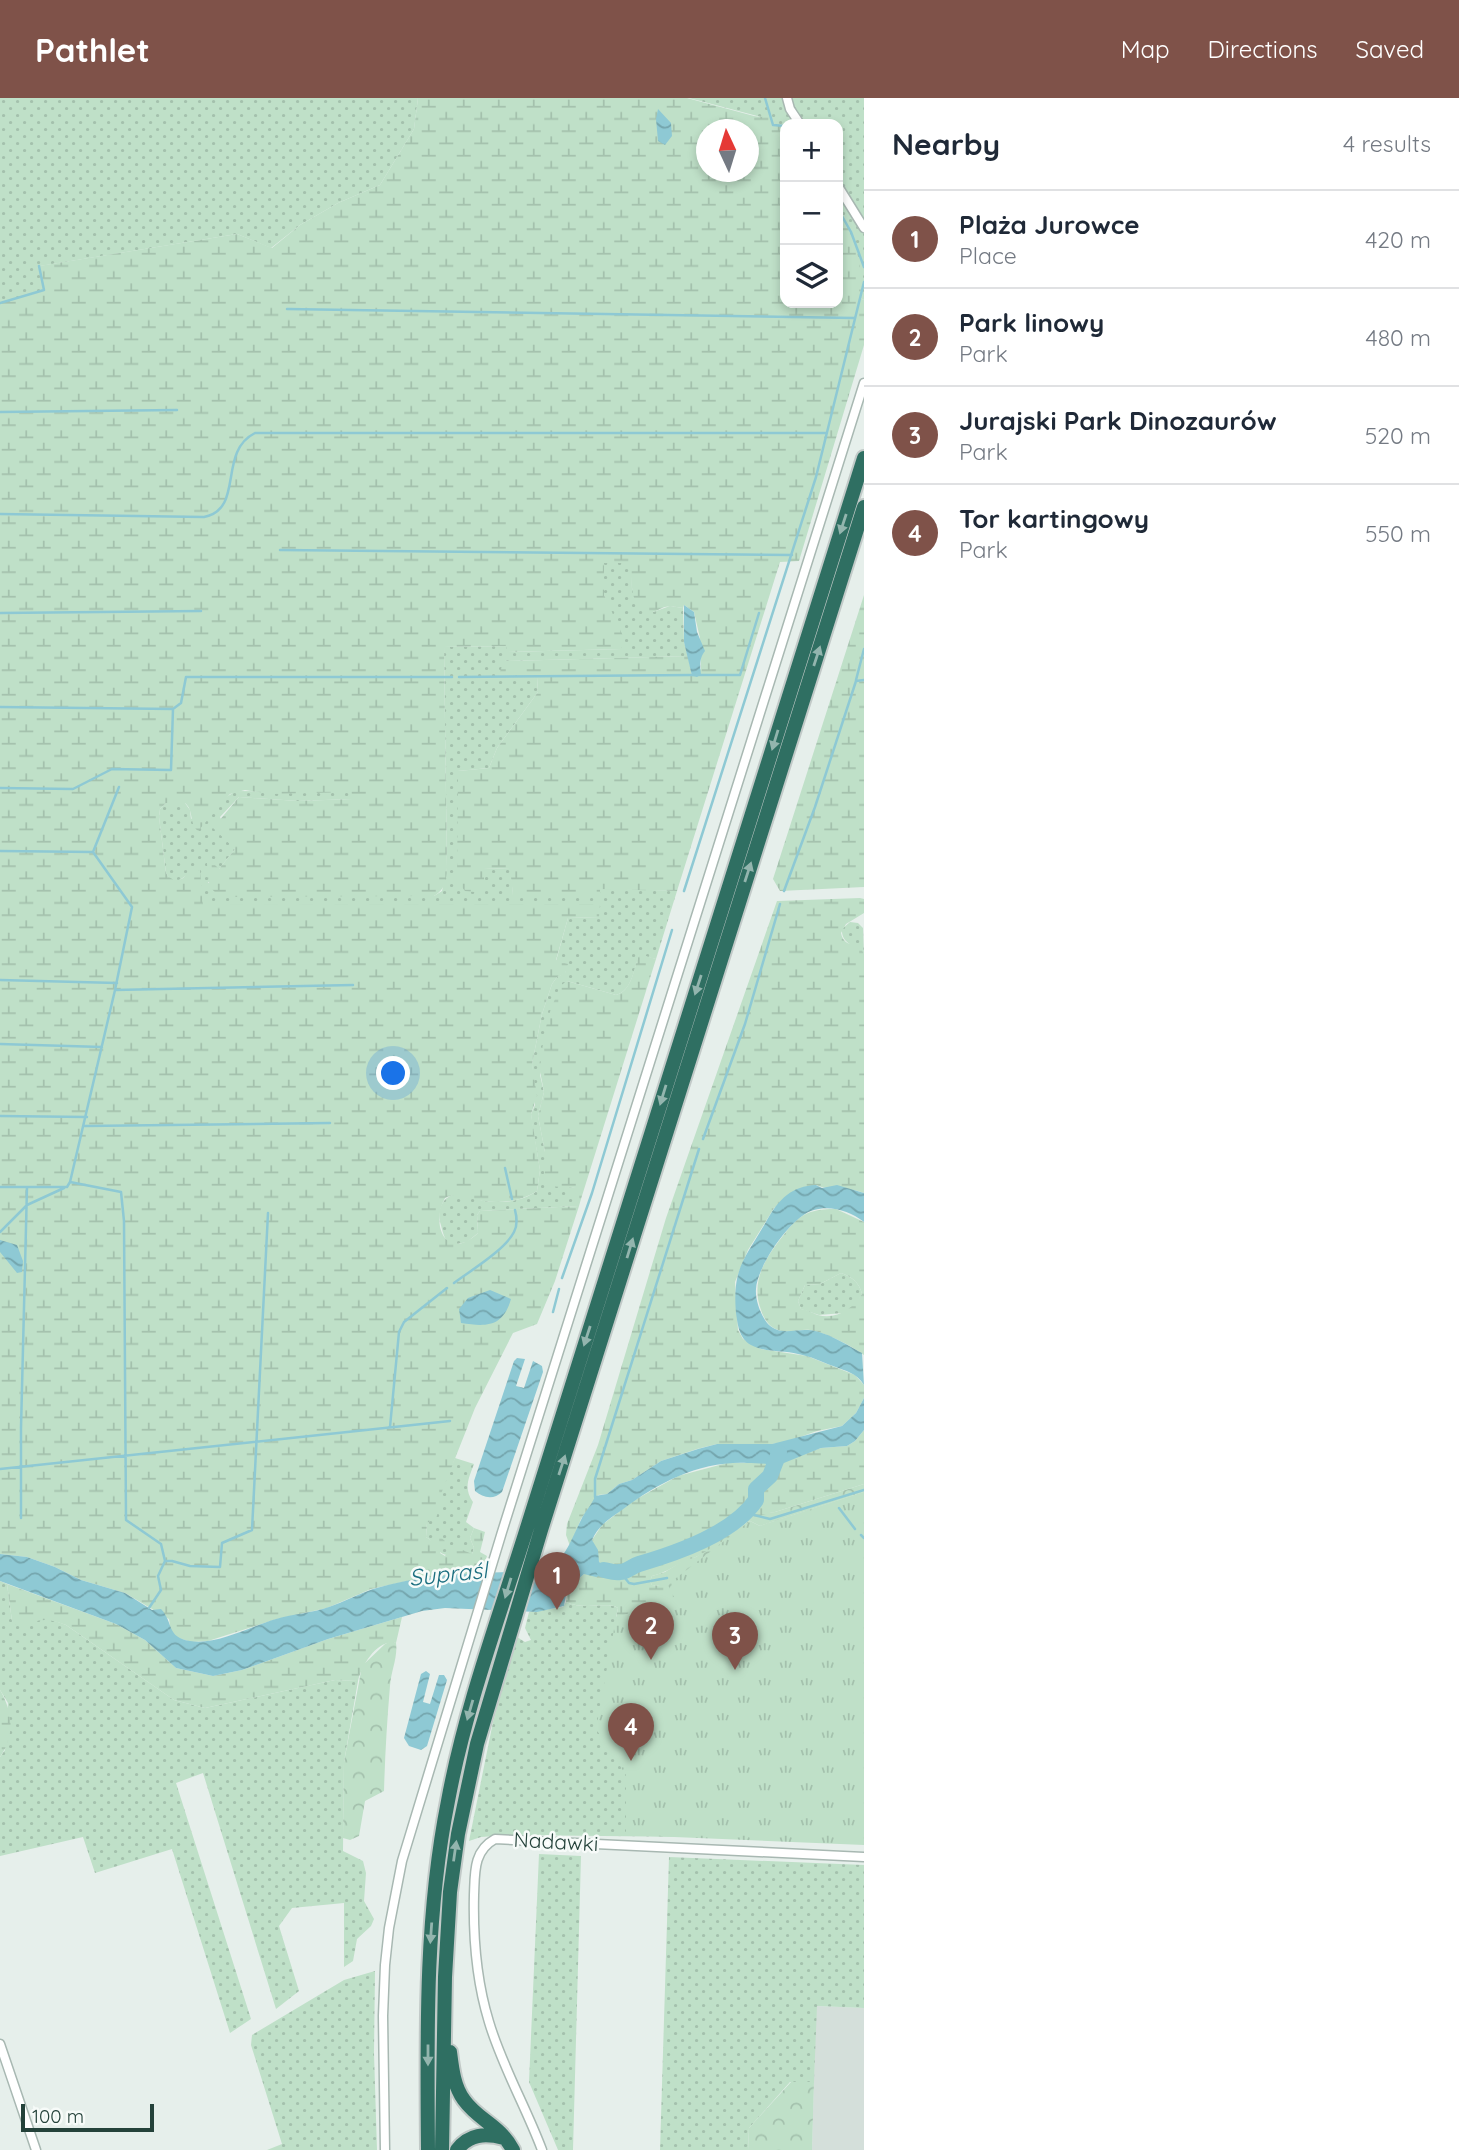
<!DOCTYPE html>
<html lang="en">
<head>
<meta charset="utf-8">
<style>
	body { margin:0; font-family:Quicksand,sans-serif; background:#f2f2f3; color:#1f2937 }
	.controls { position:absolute; right:21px; top:21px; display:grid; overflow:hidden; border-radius:14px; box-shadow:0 4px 10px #0003 }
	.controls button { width:63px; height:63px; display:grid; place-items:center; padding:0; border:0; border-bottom:2px solid #e0e1e3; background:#fff; color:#1f2937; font:35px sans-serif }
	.compass { position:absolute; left:696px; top:21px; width:63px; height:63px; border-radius:50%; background:#fff; box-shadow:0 4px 10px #0003; rotate:356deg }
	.scale { position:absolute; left:21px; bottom:18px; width:133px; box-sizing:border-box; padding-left:7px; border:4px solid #24423a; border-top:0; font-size:19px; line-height:24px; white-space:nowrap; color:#24423a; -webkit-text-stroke:5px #f7fbf9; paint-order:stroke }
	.you { position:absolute; left:394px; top:976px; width:24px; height:24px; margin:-18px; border:5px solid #fff; border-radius:50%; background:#1a73e8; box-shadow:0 0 0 10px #1a73e833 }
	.badge { display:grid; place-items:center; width:46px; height:46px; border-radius:50%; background:#7f5249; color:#fff; font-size:23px; font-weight:700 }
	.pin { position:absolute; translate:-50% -58px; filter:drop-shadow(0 2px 4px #0008) }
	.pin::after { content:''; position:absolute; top:37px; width:24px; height:21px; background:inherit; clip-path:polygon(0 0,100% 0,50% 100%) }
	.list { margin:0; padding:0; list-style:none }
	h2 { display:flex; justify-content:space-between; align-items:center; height:91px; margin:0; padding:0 28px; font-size:30px }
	h2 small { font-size:23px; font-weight:400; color:#747a83 }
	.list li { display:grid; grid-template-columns:46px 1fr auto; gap:21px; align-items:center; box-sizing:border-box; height:98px; padding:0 28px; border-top:2px solid #e0e1e3 }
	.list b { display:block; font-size:26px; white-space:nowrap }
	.list p { margin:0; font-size:23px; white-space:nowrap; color:#747a83 }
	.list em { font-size:23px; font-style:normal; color:#747a83 }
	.icon { flex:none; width:38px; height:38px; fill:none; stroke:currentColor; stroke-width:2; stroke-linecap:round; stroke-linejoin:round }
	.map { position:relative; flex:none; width:864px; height:2052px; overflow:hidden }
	header { display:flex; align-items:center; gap:42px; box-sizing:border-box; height:98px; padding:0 35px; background:#7f5249; color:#fff }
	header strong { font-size:33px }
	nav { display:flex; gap:38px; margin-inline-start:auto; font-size:24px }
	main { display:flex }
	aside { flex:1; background:#fff }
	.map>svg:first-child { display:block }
	.built { fill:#d4dfda }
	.grass { fill:url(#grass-dots) }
	.forest { fill:url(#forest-crowns) }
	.wetland { fill:url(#wetland-marsh); fill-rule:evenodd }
	.park { fill:url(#park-tufts) }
	.water { fill:url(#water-waves) }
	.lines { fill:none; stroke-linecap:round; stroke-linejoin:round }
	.stream { stroke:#8ec9d4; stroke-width:2.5 }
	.river { stroke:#8ec9d4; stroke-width:16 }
	.street-casing { stroke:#a8b8b2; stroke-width:11 }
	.highway-casing { stroke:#c2cac8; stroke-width:18 }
	.street { stroke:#fff; stroke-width:8 }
	.highway { stroke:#2f6f62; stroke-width:14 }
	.oneway { fill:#93b5ae }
	.labels { text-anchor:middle; stroke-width:5; stroke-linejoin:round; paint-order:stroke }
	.street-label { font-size:21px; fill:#24423a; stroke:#f7fbf9 }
	.water-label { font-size:23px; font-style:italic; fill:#1c6f80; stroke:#f7fbf9 }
</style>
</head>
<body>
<header>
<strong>Pathlet</strong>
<nav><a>Map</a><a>Directions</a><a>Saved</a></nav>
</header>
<main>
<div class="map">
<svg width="864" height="2052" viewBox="0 0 864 2052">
	<defs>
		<pattern id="grass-dots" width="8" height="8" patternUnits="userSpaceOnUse" patternTransform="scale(1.75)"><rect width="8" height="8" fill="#bfe0c8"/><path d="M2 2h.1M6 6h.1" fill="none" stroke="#a4c1ad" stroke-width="1.8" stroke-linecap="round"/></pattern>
		<pattern id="forest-crowns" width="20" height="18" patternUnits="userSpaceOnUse" patternTransform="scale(1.75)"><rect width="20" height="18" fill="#bfe0c8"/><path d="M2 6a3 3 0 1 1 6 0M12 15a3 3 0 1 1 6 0" fill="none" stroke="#a4c1ad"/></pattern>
		<pattern id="wetland-marsh" width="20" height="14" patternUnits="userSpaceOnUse" patternTransform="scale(1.75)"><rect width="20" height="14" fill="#bfe0c8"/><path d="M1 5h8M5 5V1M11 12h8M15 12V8" fill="none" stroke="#a4c1ad"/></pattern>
		<pattern id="park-tufts" width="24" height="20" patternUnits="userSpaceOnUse" patternTransform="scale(1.75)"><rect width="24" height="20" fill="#bfe0c8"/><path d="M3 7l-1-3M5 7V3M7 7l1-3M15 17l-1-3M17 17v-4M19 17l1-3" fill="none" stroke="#a4c1ad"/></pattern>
		<pattern id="water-waves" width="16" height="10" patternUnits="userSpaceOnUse" patternTransform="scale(1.75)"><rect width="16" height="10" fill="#8ec9d4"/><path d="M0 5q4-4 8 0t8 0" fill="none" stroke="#74a5ad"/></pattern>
	</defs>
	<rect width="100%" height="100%" fill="#e6efeb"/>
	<!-- built -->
	<path class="built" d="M816,1908L864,1910V2052H812Z"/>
	<!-- grass -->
	<path class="grass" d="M0,0H418L414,31L380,87L338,105L300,127L271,150L237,136L40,168L44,192L0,205Z
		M689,0H864V202L860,200L838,115V26L773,27L761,19Z
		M604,465H631L632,491L653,514L670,508L683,510L684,544L688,558L504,563L537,579L538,594L497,650L489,670L458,673L484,771L511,770L513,797L600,796V790L677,793L656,861L639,857C634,871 632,893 616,897L567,883L540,977L544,994L538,1018L545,1054V1086L576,1090L577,1101H581L579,1108L480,1113L477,1117L478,1135L467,1144L452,1147C443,1142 443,1133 440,1124C437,1111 443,1097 458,1096C466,1096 476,1101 484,1103C502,1106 523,1103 537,1093L540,1072L532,1025L531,1016L535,1007L532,966L542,916L552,886L557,879L565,875L567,866L556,863L568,820L599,819L202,807L187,777L178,783L170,781L166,775L159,719L160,711L166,705H185L190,712L191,721L236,693L352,694V701L298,703L239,699L220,719L235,751L208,785L434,798L442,793L447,770L444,549L507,548V554L621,551L604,497Z
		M850,824L858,825L863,830L864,856C855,847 841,846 842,831Z
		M841,1175C852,1179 859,1184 862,1196L854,1210L843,1215L819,1217L801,1211L798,1203L805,1187L820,1186Z
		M455,1360L474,1366C469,1380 463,1390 473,1404L466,1424L474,1430L470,1440L474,1450L472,1456C461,1457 445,1461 438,1452C433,1447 433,1443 426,1439L427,1425Z
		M864,1394V1523L695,1739L511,1737L481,1739L469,1743L493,1624L517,1539L525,1544L531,1542L525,1530L529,1514L563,1509L566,1504C586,1513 606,1503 618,1510L616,1519L760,1428Z
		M0,1483L7,1486L12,1523C23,1526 25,1524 36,1522C46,1519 56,1523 66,1527L174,1602L205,1610L335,1582L358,1583L344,1664L343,1753L363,1763L366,1775L364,1803L374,1821L371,1828L357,1841L353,1863L344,1869V1805L292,1810L279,1828L299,1893L276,1911L203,1675L176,1685L251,1921L230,1935L172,1751L95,1775L83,1739L0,1758V1659L5,1652L8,1605L0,1592Z
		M539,1756L581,1758L573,2052H558L529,1984Z
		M669,1759L864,1767V1910L817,1908L814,1984H790L749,2030L748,2052H660Z
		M375,1873L374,1955L377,2052H267L282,2046L251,1947L252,1937L344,1882Z"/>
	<!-- forest -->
	<path class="forest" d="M864,1386V1394L760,1428L750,1423L674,1499L660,1488L652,1487L650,1483L652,1478L665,1474L684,1462L696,1459L752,1421L765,1415L775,1414Z
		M391,1543L396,1545C398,1559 391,1573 390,1588C387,1623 385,1658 384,1693L365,1703L359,1738L350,1742L343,1740L344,1664L362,1568L385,1546Z
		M791,1984H814L812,2052H748L749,2030Z"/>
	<!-- wetland -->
	<path class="wetland" d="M418,0H687L754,18L761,19L770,16L773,27L785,28V205H838V111C855,142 864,164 860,200L864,202V247L799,463L780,464L677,793L600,791V797H513L510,770L484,771V795L465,793L457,783L458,673L489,670L497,650L538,594L537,579H498L504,563L688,558L692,578L701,571L700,540L694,514L684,507L683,510C677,509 671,508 665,509C660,510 655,515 649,514C629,513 632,478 630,465H604V497L623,538L621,551L507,554L506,548L444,549L447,770C446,782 446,791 434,798L226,799C207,795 208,781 207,765H213L219,771L235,751L213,730L239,699L298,703L352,701L351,694L272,696L245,692L230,696L198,733C189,726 194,712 185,705H166L160,711L159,719L166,775C172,785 184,784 188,773L200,772L203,807L600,806L599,819L568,820L556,862L568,866L565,876L557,879L552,886L542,916L532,966L537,998L531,1016L540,1072L537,1093C522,1103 501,1106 483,1103C469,1100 459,1093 445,1100C430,1126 446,1165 478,1135L477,1117L480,1113L579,1108L555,1183L537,1226L513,1235L475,1310L439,1401L441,1406L436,1420L427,1425L426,1439L432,1443L438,1437L445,1443L440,1455L445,1458L451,1447L472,1456L474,1450L470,1440L474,1430L485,1434L480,1454L487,1458L481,1475L421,1480L371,1491L327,1510L277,1521L208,1543L191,1544L176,1539L171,1534L169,1521L125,1495L81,1482L55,1469L27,1459L0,1456V205L43,192L39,168L237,136L272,150L300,127L338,105L380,87L414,31ZM706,32H748V74H706Z
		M864,497V789L780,793L773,781Z
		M860,800L864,801V815L846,826L841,835C843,845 849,847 858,846L864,856V1095C848,1088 831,1094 816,1087L774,1110L748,1152L735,1184L738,1232L743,1241L761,1251L807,1258L855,1277L864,1287V1300L856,1315L842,1328L817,1333L786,1344L772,1346H717L697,1351L661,1363L632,1382L619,1386L607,1396L598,1397L581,1421L570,1448L566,1437L567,1426L598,1347L666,1120L777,803Z
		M639,856L656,861L581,1101H576V1090L548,1088L545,1086V1054L538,1018L544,994L539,968L548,919L560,888L567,883L616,897C632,893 634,870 639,856Z
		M836,1111L864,1124V1257C850,1247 827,1235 810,1232C799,1231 789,1236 778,1232C769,1229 764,1221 761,1212C752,1188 761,1167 776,1147C796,1121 801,1111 836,1111ZM841,1175C852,1179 859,1184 862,1196C853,1211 836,1222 818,1217C812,1215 808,1212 801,1211L798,1203L805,1187L820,1186Z
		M864,1332V1386L775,1414C745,1418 724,1444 698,1458C693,1461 687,1461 682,1464C672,1470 664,1475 652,1478L650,1483L652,1487L660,1488L666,1483L674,1499L616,1520L618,1510C607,1503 586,1513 566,1504L568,1490L584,1476L603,1467L599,1464L592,1442L602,1427L633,1403L678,1378L727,1365H779L821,1350L847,1348L855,1343Z
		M7,1486L116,1526L145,1542L176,1570L213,1578L242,1572L328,1541L402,1519L396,1545C377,1541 362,1567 358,1583L335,1582L205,1610L174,1602L66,1527C38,1517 41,1525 16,1527L12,1523Z
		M0,1592C13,1614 15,1638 0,1659Z"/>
	<!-- park -->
	<path class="park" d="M864,1394V1747L626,1737V1677L596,1631L616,1520L674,1499L671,1484L750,1423L760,1428Z"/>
	<!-- water -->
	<path class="water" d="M658,11L671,25L672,38L665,47L658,43L656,21Z
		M684,507L694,514L697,534L705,553C699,561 700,567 701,577L697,579L692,578L684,544Z
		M816,1087L822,1090L837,1087L864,1095V1124C850,1113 831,1107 814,1112C792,1117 757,1168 756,1191C755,1202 761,1218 768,1226C780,1238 794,1231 808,1232C826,1233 847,1247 862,1255L864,1287C857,1275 846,1273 833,1268C822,1264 810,1258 798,1256C783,1252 766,1255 751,1247C739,1240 738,1228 736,1215C732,1168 746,1160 767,1122C779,1101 792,1088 816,1087Z
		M0,1142L17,1147L23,1163L22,1174L17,1175L0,1154Z
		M490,1192L511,1201C503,1229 487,1229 461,1225L459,1211L468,1200Z
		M517,1260L525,1261L516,1288L524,1290L533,1263L542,1268L543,1274L502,1394C494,1402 483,1400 475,1393L474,1383L514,1263Z
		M864,1300V1332L855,1343L847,1348L821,1350L774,1369C766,1364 756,1366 747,1365C701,1363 659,1384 622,1412C610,1420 598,1428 592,1442L598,1452L599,1464L613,1471L623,1472L624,1478L606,1476L596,1479L584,1476L567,1491L564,1508L537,1514L445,1510L422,1513L328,1541L242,1572L213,1578L176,1570L145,1542L116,1526L0,1483V1456L27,1459L55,1469L81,1482L125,1495L152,1512L161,1511C174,1525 166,1539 190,1543C215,1548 252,1528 276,1521C293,1516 312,1515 329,1509C344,1504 358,1496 373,1491C428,1474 485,1475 542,1473C565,1465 571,1441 581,1422C585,1413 592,1407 595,1398L607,1396L619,1386L632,1382L661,1363L698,1351L717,1346H772L842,1328L856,1315Z
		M426,1573L430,1576L423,1604L430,1606L439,1577H444L447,1582L427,1648L421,1652L409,1648L404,1640L421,1576Z"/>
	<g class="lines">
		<!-- stream -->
		<path class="stream" d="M765,0L773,27L785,28
			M838,111L851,134L864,169
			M0,205L44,192L39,168
			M287,211L854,220
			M0,314L177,312
			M0,416L204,419C245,411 217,354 255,335H826
			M280,452L792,457
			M0,515L201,513
			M699,577H740L759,515
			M459,579L693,577
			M856,582L864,551
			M0,609L173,611L181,605L186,579H452
			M0,690L73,691L112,671L171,672L173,611
			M0,753L93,754L119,689
			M684,793L816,379L864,184
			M784,793L815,709L856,583L864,582
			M0,882L117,885
			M115,892L353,887
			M0,946L102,949
			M0,1018L87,1019
			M85,1028L330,1025
			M703,1041L745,926L780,806
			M505,1070L512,1101
			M70,1084L121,1094L124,1123L126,1422L161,1446L165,1463
			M0,1089H27
			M0,1134L27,1107L64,1090
			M562,1180L592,1095L672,832
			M454,1185C470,1173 505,1152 514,1134C518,1127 517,1120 515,1112
			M553,1214L559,1191
			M390,1329L399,1234L404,1224L447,1190
			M0,1371L450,1323
			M595,1399V1381L699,1051
			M839,1410L855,1431
			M746,1415L770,1421L864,1392
			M21,1420V1330L27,1089H67L70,1084L115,892L132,809L93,754
			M861,1437L864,1440
			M621,1475L629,1485L634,1486L667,1480
			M149,1510L161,1492L158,1478L165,1463H172L190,1468L220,1469L222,1445L252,1432L268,1115"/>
		<!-- river -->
		<path class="river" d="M604,1472C609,1473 614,1475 620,1474C627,1474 632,1468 639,1466C677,1455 733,1436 756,1402V1391L770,1378L779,1355"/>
		<!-- street casing -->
		<g class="street-casing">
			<path id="street" d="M787,0L790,11L800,26
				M838,88L864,130
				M0,1946L36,2052
				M385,2052L383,1918L385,1867L389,1830L402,1763L502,1434L864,285
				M542,2052C526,2009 502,1968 489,1924C476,1882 473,1840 474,1797C475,1775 473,1753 495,1741L864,1759"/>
		</g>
		<!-- highway casing -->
		<g class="highway-casing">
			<path id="highway" d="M450,1954C452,1970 454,1989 464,2002C479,2023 499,2026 513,2052
				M428,2052C427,1935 425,1818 448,1703C465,1611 498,1522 526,1433L864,360
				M442,2052L445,1879L450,1794L458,1736L477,1646L541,1432L864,409
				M457,2052C469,2036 485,2035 504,2040"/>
		</g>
		<!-- street -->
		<use href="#street" class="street"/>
		<!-- highway -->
		<use href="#highway" class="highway"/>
	</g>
	<!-- one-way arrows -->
	<defs><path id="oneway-solid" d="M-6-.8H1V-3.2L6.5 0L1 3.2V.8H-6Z" transform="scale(1.75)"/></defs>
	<g class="oneway">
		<use href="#oneway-solid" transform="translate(843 426) rotate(108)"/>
		<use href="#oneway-solid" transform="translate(817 558) rotate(-72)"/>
		<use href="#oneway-solid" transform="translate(775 642) rotate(107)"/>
		<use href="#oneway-solid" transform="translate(748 774) rotate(-72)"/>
		<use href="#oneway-solid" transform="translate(698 887) rotate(108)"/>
		<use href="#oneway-solid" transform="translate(663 997) rotate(107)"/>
		<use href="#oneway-solid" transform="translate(630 1150) rotate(-73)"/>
		<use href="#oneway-solid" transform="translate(587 1238) rotate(108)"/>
		<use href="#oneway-solid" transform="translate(562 1367) rotate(-72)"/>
		<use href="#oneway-solid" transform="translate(508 1490) rotate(107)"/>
		<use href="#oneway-solid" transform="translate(470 1612) rotate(106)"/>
		<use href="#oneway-solid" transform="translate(455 1753) rotate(-82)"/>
		<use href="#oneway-solid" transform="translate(431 1835) rotate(94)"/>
		<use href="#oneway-solid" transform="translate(428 1957) rotate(90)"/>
	</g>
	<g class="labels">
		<!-- street labels -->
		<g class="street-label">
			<text transform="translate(556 1744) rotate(3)" y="7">Nadawki</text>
		</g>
		<!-- water labels -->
		<g class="water-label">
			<text transform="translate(448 1476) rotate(-6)" y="8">Supraśl</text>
		</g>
	</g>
</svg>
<div class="controls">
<button>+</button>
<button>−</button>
<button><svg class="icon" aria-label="layers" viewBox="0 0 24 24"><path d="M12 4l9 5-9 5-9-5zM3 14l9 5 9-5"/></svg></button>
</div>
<svg class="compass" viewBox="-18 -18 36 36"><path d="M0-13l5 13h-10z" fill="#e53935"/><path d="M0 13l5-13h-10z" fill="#747a83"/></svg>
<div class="scale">100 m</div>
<div class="you"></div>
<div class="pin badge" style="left:557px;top:1512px">1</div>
<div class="pin badge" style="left:651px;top:1562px">2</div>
<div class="pin badge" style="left:735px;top:1572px">3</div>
<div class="pin badge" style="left:631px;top:1663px">4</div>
</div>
<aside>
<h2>Nearby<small>4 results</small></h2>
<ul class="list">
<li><span class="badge">1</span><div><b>Plaża Jurowce</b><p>Place</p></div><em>420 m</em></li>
<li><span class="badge">2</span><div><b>Park linowy</b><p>Park</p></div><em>480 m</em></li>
<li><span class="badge">3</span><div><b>Jurajski Park Dinozaurów</b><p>Park</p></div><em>520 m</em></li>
<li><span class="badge">4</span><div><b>Tor kartingowy</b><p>Park</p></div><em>550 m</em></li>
</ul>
</aside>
</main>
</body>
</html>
